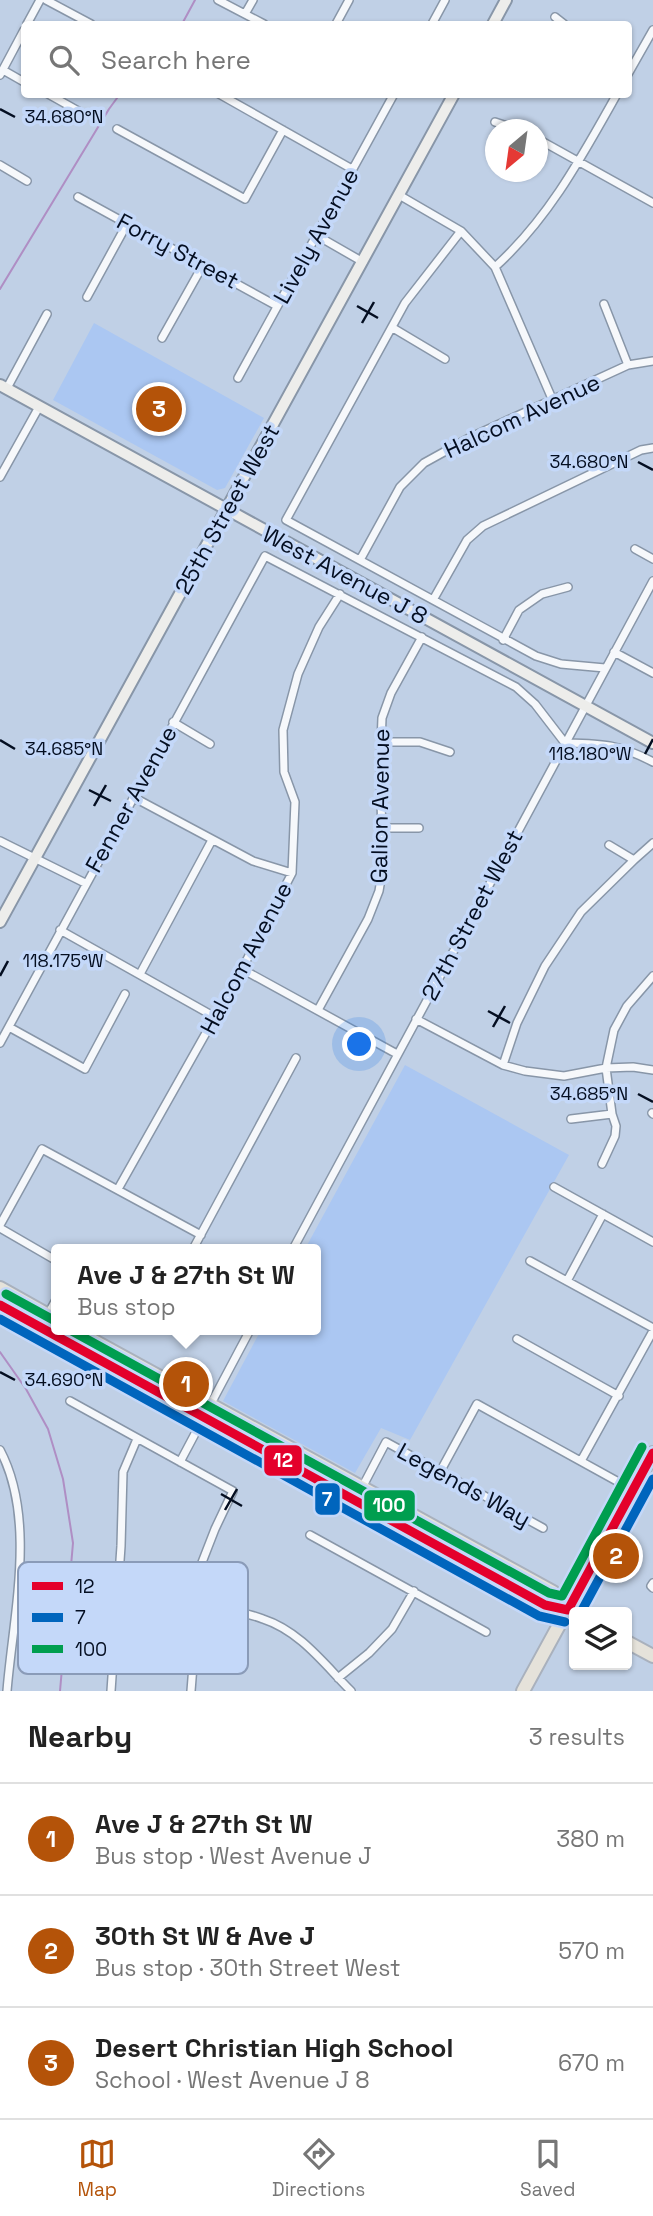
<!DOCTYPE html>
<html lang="en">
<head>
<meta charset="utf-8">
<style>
	body { margin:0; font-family:"Space Grotesk",sans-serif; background:#f2f2f2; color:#222 }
	.controls { position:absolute; right:21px; bottom:21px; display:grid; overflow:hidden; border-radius:7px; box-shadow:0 2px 5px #0004 }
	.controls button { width:63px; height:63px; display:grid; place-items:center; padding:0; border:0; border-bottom:2px solid #e0e0e0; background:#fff; color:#222; font:35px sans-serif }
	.compass { position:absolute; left:485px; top:119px; width:63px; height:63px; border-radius:50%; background:#fff; box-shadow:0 2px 5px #0004; rotate:209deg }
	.you { position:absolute; left:360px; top:1045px; width:24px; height:24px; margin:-18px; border:5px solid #fff; border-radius:50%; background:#1a73e8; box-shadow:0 0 0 10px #1a73e833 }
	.badge { display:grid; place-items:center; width:46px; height:46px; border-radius:50%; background:#b45309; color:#fff; font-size:23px; font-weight:700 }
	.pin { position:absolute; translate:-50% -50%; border:4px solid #fff; box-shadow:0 2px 7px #0006 }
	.popup { position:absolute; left:51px; top:1244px; width:270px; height:91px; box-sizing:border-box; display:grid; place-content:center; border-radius:7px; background:#fff; filter:drop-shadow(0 2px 5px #0005); font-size:23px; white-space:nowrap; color:#767676 }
	.popup b { font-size:26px; color:#222 }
	.popup::after { content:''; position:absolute; left:50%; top:100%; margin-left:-14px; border:14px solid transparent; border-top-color:#fff }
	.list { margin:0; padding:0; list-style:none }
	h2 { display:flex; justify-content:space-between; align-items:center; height:91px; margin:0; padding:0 28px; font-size:30px }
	h2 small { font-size:23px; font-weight:400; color:#767676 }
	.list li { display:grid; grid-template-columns:46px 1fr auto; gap:21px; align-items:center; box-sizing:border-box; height:112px; padding:0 28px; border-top:2px solid #e0e0e0 }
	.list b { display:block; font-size:26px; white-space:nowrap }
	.list p { margin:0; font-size:23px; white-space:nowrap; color:#767676 }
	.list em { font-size:23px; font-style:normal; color:#767676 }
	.icon { flex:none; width:38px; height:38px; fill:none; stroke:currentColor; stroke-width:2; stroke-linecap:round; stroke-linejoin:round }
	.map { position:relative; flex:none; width:653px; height:1691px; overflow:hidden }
	.search { position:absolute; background:#fff; box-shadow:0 2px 5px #0004; left:21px; right:21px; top:21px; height:77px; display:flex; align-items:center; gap:18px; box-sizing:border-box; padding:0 24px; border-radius:7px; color:#767676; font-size:26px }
	.sheet { height:427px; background:#fff }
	nav { display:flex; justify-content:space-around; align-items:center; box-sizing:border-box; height:98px; border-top:2px solid #e0e0e0; background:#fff; font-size:19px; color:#767676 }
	nav a { display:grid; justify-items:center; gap:4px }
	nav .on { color:#b45309 }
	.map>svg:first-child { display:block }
	.built { fill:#abc7f2 }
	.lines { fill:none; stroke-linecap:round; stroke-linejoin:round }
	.stream { stroke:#af8ec4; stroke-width:2 }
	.street-casing { stroke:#8896a8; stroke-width:10 }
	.secondary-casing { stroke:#8896a8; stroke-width:14 }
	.primary-casing { stroke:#a9b1bd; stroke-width:16 }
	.street { stroke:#f6f8fb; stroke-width:7 }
	.secondary { stroke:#ededeb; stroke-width:10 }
	.primary { stroke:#e5e2da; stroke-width:12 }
	.bus-1-casing { stroke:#c4d8f9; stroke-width:14 }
	.bus-2-casing { stroke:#c4d8f9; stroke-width:14 }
	.bus-3-casing { stroke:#c4d8f9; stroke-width:14 }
	.bus-1 { stroke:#e4002b; stroke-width:9 }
	.bus-2 { stroke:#0065bd; stroke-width:9 }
	.bus-3 { stroke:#009e4f; stroke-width:9 }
	.ticks { fill:none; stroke:#040e21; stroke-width:2.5 }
	.labels { text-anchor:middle; stroke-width:7; stroke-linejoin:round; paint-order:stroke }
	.street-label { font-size:23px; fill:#040e21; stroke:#c4d8f9 }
	.key { fill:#c4d8f9; stroke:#8a9bb8; stroke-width:2 }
	.key-label { font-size:19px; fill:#040e21 }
	.ticks-label { font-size:18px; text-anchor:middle; fill:#040e21; stroke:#c4d8f9; stroke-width:7; stroke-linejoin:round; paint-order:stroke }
	.line-badge { stroke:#c4d8f9; stroke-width:2.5 }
	.badge-label { font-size:19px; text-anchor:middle; font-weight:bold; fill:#fff }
</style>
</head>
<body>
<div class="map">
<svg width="653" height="1691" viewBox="0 0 653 1691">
	<rect width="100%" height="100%" fill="#c0d0e6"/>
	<!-- built -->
	<path class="built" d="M94,323L264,418L225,488L217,490L53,400Z
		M405,1065L569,1155L410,1440L381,1428L355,1473L223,1401L261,1330H316V1249H305Z"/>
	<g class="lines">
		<!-- stream -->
		<path class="stream" d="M182,24L195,0
			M0,289L109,109L120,94
			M0,1352L26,1389L48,1429L63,1479L73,1543L60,1691"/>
		<!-- street casing -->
		<g class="street-casing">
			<path id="street" d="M46,0L91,24
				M218,0L264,24
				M245,14L253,0
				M555,17L564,24
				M27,24L40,0
				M336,24L349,0
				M432,24L445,0
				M3,70L24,82
				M628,74L653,30
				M0,75L24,30
				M48,94L82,113
				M219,94L352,169
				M495,122L519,130
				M117,129L245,199L283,130
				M538,139L653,203
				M0,165L27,181
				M399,195L461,231L495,267L553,401
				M78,197L277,306
				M461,231L405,303L286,520L536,656L561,664L605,668
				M316,235L363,262
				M495,267C549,218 581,158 617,94
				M87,297L127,224
				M604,304L628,365
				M393,328L445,359
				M162,338L203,265
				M238,378L394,94
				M7,388L47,314
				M0,477L39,407
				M635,549L653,559
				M360,560L400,487L424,463L471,437L628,365L653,361
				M433,600L467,540L483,526L641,450L653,448
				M503,640L519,610L542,594L568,587
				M614,652L653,673
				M173,722L210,744
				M382,742H420L450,752
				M133,797L253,861L292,873
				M383,828H419
				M0,841L85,883
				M609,845L634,860
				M60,930L215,1017
				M242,969L397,1054
				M140,974L212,840
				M318,1010L368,919L379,891L383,867L380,768L382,718L391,693L422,637
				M416,1019L503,1065L525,1071L564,1076L606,1068L633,1067L653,1070
				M9,1027L85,1069L125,994
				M0,1043L265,556L516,687L535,704L565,743C603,744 619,744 653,762
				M503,1065L517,1023L545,966L581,912L634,860L653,843
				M652,1113L653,1114
				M571,1119L612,1114
				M602,1164L615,1136L616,1126L612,1114L606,1068L614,1030L627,1006L653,976
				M554,1187L653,1242
				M118,1189L242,969L292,873L295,802L284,772L283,730L298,674L319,627L340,594
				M0,1225L42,1149L201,1235
				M0,1228L57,1261
				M193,1249L296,1058
				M293,1249L653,581
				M530,1261L653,1328
				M567,1281L603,1214
				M47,1316L57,1298
				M517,1339L619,1396
				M70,1401L233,1491L215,1529L201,1565L191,1691
				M0,1450C37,1520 13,1616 7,1691
				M581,1461L653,1331
				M180,1462L250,1330
				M440,1472L477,1404L633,1490
				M355,1501L386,1442L543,1528
				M310,1535L486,1632
				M653,1583L651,1586L653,1588
				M199,1606C220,1609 242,1611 263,1619C300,1631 324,1664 351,1691
				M338,1678L369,1653L392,1629L414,1591
				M111,1691L121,1546L123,1472L137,1439"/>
		</g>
		<!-- secondary casing -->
		<g class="secondary-casing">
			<path id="secondary" d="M493,24L506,0
				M0,385L653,743
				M0,922L454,94"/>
		</g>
		<!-- primary casing -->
		<g class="primary-casing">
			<path id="primary" d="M0,1288L57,1320
				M0,1305L545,1605L574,1613
				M74,1330L553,1592L568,1610
				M627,1642L653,1656
				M523,1691L653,1453"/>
		</g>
		<!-- street -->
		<use href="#street" class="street"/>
		<!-- secondary -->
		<use href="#secondary" class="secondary"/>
		<!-- primary -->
		<use href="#primary" class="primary"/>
		<!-- bus-1 casing -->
		<g class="bus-1-casing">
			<path id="bus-1" d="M0,1305L545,1605L568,1610
				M568,1610L653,1453"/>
		</g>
		<!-- bus-2 casing -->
		<g class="bus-2-casing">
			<path id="bus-2" d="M0,1319L539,1616L565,1622
				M581,1612L653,1479"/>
		</g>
		<!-- bus-3 casing -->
		<g class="bus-3-casing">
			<path id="bus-3" d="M6,1294L57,1322
				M70,1330L549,1593L562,1596L642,1447"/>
		</g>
		<!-- bus-1 -->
		<use href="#bus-1" class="bus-1"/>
		<!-- bus-2 -->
		<use href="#bus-2" class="bus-2"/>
		<!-- bus-3 -->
		<use href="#bus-3" class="bus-3"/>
	</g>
	<!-- ticks -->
	<path class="ticks" d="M0,109L15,117M357,306L378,318M362,323L374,302M638,462L653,470M0,740L15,749M645,754L653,739M89,790L111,801M94,806L106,785M0,976L8,961M488,1011L510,1023M493,1027L505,1006M638,1094L653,1102M0,1372L15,1380M221,1494L242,1506M225,1510L237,1489"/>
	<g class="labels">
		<!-- street labels -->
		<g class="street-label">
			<text transform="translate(316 236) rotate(-61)" y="8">Lively Avenue</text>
			<text transform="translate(178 251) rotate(28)" y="8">Forry Street</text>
			<text transform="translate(522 416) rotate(-25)" y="8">Halcom Avenue</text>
			<text transform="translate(227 509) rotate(-61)" y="8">25th Street West</text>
			<text transform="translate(345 575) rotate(28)" y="8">West Avenue J 8</text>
			<text transform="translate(131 799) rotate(-61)" y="8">Fenner Avenue</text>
			<text transform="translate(380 806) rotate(-89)" y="8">Galion Avenue</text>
			<text transform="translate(472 915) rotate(-62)" y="8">27th Street West</text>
			<text transform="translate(246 958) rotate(-62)" y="8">Halcom Avenue</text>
			<text transform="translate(464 1485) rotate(29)" y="8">Legends Way</text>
		</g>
	</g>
	<!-- legend -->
	<rect x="18" y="1562" width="230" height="112" rx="10" class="key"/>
	<rect x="32" y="1582" width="31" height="8" fill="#e4002b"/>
	<rect x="32" y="1613" width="31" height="9" fill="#0065bd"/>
	<rect x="32" y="1645" width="31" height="8" fill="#009e4f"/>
	<g class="key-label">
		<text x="75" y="1593">12</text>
		<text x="75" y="1624">7</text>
		<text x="75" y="1656">100</text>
	</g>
	<g class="ticks-label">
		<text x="64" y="123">34.680°N</text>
		<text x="589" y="468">34.680°N</text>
		<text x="64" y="755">34.685°N</text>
		<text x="590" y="760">118.180°W</text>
		<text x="63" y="967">118.175°W</text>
		<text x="589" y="1100">34.685°N</text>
		<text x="64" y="1386">34.690°N</text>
	</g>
	<g class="line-badge">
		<rect x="263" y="1444" width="40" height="33" rx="7" fill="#e4002b"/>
		<rect x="314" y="1482" width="27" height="34" rx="7" fill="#0065bd"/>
		<rect x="363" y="1489" width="53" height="33" rx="7" fill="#009e4f"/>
	</g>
	<g class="badge-label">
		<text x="283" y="1467">12</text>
		<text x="327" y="1506">7</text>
		<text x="389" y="1512">100</text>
	</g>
</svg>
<div class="controls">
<button><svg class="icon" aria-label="layers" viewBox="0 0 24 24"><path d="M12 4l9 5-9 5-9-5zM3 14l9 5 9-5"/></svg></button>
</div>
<svg class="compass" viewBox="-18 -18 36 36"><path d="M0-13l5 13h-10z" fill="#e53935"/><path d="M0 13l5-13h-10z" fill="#767676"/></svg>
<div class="you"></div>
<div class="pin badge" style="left:186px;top:1384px">1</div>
<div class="popup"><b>Ave J &amp; 27th St W</b>Bus stop</div>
<div class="pin badge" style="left:616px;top:1556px">2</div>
<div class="pin badge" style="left:159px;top:409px">3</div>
<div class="search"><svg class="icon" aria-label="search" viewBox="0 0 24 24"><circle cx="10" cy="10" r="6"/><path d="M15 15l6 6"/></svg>Search here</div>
</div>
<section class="sheet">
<h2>Nearby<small>3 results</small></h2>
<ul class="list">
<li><span class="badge">1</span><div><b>Ave J &amp; 27th St W</b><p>Bus stop · West Avenue J</p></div><em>380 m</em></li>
<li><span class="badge">2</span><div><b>30th St W &amp; Ave J</b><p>Bus stop · 30th Street West</p></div><em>570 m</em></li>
<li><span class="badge">3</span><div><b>Desert Christian High School</b><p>School · West Avenue J 8</p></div><em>670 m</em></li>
</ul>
</section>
<nav>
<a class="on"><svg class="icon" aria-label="map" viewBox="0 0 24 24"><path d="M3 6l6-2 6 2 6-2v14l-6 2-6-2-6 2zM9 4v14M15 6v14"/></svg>Map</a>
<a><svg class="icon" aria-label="directions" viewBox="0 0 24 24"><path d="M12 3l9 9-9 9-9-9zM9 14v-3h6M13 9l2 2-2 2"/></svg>Directions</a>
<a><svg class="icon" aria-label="saved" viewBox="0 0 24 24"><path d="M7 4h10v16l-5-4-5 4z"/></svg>Saved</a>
</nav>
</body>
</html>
